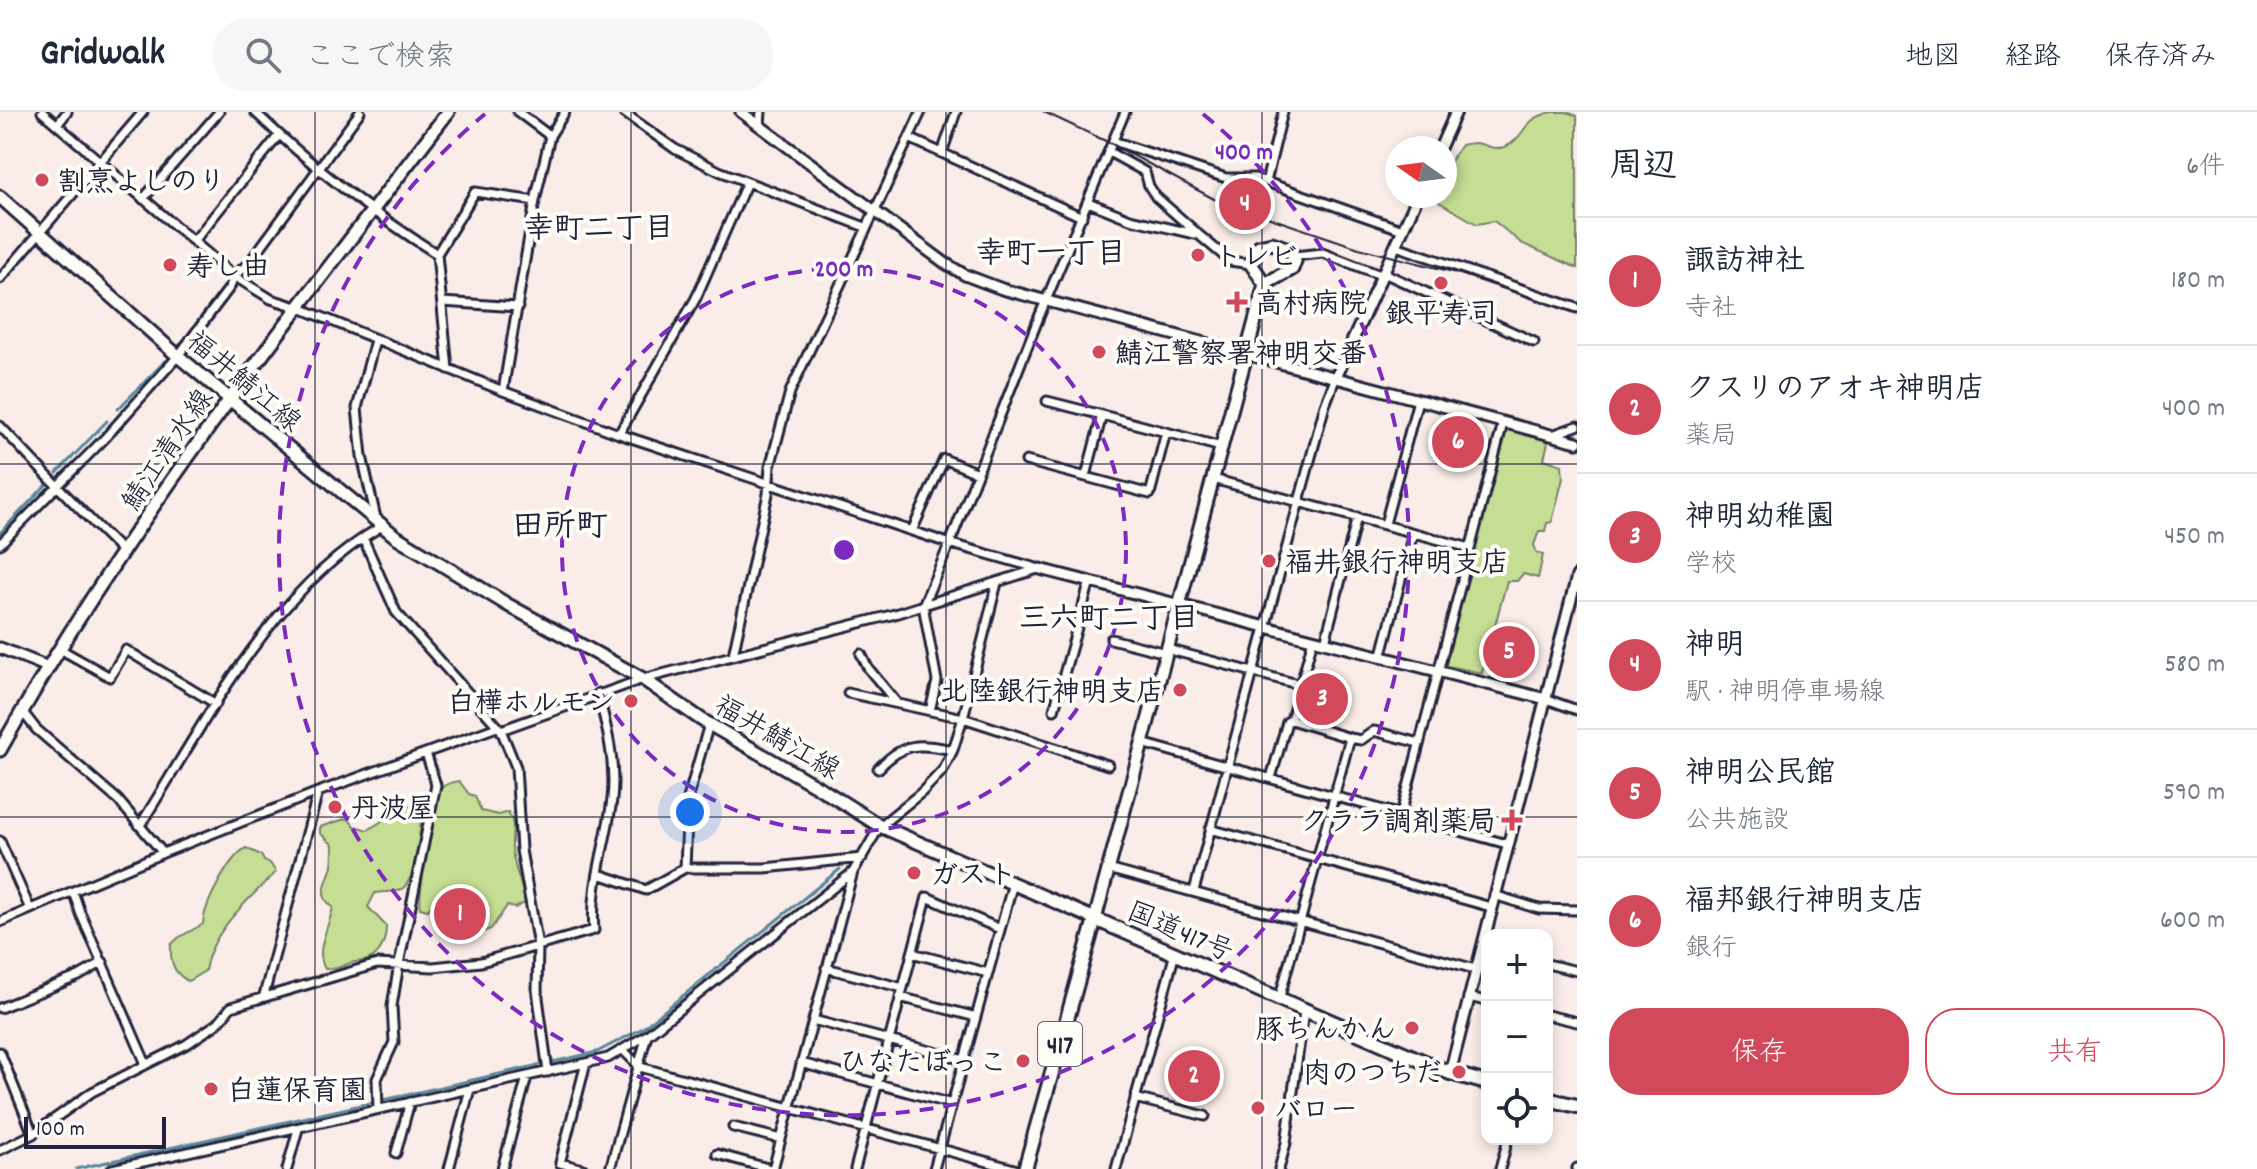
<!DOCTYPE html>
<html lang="ja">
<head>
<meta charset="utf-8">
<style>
	body { margin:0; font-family:Dekko,"Klee One",sans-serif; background:#f6f6f7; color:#1f2937 }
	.controls { position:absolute; right:24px; bottom:24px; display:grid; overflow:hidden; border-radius:16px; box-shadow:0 4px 12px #0003 }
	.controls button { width:72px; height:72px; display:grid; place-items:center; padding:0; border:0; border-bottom:2px solid #e0e1e3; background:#fff; color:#1f2937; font:40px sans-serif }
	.compass { position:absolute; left:1385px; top:24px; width:72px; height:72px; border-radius:50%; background:#fff; box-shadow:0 4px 12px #0003; rotate:284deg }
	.scale { position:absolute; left:24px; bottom:20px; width:142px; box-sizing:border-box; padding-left:8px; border:4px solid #22223b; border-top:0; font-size:22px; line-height:28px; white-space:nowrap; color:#22223b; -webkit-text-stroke:6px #fdfcf7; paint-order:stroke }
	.you { position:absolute; left:690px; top:700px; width:28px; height:28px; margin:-20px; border:6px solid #fff; border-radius:50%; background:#1a73e8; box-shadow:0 0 0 12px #1a73e833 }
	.badge { display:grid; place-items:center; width:52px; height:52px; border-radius:50%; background:#d1495b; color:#fff; font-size:26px; font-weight:700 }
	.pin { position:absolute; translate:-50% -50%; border:4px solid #fff; box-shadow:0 2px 8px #0006 }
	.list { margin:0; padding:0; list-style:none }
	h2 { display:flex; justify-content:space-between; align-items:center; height:104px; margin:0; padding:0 32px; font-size:34px }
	h2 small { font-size:26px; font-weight:400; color:#747a83 }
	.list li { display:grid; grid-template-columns:52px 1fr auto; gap:24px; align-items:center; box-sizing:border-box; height:128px; padding:0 32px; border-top:2px solid #e0e1e3 }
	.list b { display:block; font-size:30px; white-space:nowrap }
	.list p { margin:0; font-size:26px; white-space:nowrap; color:#747a83 }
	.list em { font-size:26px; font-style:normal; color:#747a83 }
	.actions { display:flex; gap:16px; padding:24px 32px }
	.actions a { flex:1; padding:18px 0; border:2px solid #d1495b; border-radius:32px; text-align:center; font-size:28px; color:#d1495b }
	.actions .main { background:#d1495b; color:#fff }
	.icon { flex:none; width:44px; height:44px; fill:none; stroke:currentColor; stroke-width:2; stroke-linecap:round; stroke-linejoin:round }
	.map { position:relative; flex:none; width:1577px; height:1057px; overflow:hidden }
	header { display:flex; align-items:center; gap:48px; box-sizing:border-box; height:112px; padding:0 40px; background:#fff; border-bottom:2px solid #e0e1e3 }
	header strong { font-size:38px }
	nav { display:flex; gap:44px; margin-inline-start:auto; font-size:28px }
	.search { width:560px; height:72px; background:#f6f6f7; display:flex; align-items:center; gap:20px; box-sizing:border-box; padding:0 28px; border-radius:32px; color:#747a83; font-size:30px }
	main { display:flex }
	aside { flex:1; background:#fff }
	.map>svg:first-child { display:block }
	.green { fill:#c5de94; stroke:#748068; stroke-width:2 }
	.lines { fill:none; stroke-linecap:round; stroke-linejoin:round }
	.stream { stroke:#59879b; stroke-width:3 }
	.minor-casing { stroke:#22223b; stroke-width:13 }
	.tertiary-casing { stroke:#22223b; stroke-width:15 }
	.secondary-casing { stroke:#22223b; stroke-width:17 }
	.trunk-casing { stroke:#22223b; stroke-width:18 }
	.minor { stroke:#fdfcf7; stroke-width:7 }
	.tertiary { stroke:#fdfcf7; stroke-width:9 }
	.secondary { stroke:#fdfcf7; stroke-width:11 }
	.trunk { stroke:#fdfcf7; stroke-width:12 }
	.tram { stroke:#22223b; stroke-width:2 }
	.grid { fill:none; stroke:#22223b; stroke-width:2; stroke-opacity:0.55 }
	.ring { fill:none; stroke:#7b2cbf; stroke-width:4; stroke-dasharray:14 10 }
	.poi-dot { fill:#d1495b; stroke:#fdfcf7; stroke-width:3 }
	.labels { text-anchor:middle; stroke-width:8; stroke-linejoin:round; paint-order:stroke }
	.shield { fill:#fdfcf7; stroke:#646373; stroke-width:2 }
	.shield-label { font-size:26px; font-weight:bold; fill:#22223b }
	.poi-label { font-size:28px; font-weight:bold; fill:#22223b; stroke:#fdfcf7; text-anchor:start }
	.street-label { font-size:28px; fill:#22223b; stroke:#fdfcf7 }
	.neighbourhood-label { font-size:30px; font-weight:bold; fill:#22223b; stroke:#fdfcf7 }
	.quarter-label { font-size:32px; font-weight:bold; fill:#22223b; stroke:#fdfcf7 }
	.centre { fill:#7b2cbf; stroke:#fdfcf7; stroke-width:4 }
	.ring-label { font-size:24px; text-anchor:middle; font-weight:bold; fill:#7b2cbf; stroke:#fdfcf7; stroke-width:8; stroke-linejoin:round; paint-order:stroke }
</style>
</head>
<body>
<header>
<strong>Gridwalk</strong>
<div class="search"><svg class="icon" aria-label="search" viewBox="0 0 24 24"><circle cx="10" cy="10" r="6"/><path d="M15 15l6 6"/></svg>ここで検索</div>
<nav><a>地図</a><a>経路</a><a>保存済み</a></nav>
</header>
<main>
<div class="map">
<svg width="1577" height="1057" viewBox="0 0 1577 1057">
	<rect width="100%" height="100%" fill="#faede9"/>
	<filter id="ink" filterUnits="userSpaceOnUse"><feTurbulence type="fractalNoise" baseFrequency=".0125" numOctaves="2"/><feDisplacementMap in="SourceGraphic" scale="16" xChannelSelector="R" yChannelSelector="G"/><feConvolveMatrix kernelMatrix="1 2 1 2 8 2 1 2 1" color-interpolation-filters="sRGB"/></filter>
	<g filter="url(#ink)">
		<!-- green -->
		<path class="green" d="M1553,0H1567L1577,4V156L1521,131L1494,109L1477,112L1439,90L1440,84H1445V57L1461,33C1466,32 1470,31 1475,31C1486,32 1495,40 1507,34C1527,24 1521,6 1553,0Z
			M1507,315L1549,326L1544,347L1562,353L1563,366L1552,410L1547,411L1545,419H1539L1534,433L1537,441L1543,443L1538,466L1523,462L1517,469H1507L1482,561L1443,553Z
			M459,669L469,682L475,684L481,699L498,703L508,700C517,714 511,721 512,736C513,756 523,772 525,791L515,796L507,794L491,817L480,821C480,805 479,794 462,788L458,801H452L444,776L428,798L420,796C420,774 431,693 442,676C446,671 454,670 459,669Z
			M402,693L414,694L421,700C421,718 417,770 400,778C393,781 382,779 375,781L368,795L386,814C386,826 382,842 369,847C364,850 356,849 350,851C341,855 336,857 325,857C314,838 329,816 333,795C315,782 329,770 332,753C333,747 333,739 333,733L320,721V715L348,706L354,714L368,718L396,700Z
			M246,736L261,743L264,749L270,751L276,760C248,788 211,819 205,859L188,869C173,861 170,849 171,833L178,826L203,812C204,793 229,745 246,736Z"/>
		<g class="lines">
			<!-- stream -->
			<path class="stream" d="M118,297L165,249
				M57,361L107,309
				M0,421L46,373
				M76,1057L597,940L643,916L840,757"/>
			<!-- minor casing -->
			<g class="minor-casing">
				<path id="minor" d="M42,0L234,164L271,187L300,196L503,279L619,322L945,430L1040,457
					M255,0C311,54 372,101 437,142
					M518,0L550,24
					M623,0L675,37L719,59L865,115
					M57,13L67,0
					M760,13L761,0
					M909,26L1082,105
					M1113,29L1226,66H1255L1403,118
					M1109,40L1145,60L1149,74L1156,85L1197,121
					M942,41L956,0
					M1266,70L1283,0
					M143,87L219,0
					M1088,90L1130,107L1199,123L1230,149L1251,152
					M194,129L279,23
					M1396,134L1577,196
					M1294,144L1323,141L1383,164
					M1384,161L1534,230
					M0,167L143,0
					M442,190L518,195
					M375,228L357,296L362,344L376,406
					M448,257L437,142L475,80L535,89
					M503,279L535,89L550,24L565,0
					M1047,289L1102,303
					M0,314C40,357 81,399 124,441
					M619,322L696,186L747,70
					M1552,323L1577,314
					M1026,349L1150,382L1166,320L1221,335
					M1086,364L1102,303L1166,320
					M1213,367L1470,436
					M1385,412L1418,288
					M912,419L944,347L977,361
					M363,426L396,500L501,618L516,655L521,738L538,834L537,878L548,960
					M0,432L105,326L178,244L230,175L234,164L249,151L360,0
					M1111,527L1166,541
					M1325,530L1357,405
					M60,537L110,565L126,538L216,592
					M1167,537L1301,573
					M861,542L868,556L896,590
					M733,543L768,382L770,355L790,280L921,0
					M1381,546L1413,421
					M848,581L963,606L1108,653
					M1546,587L1577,598
					M1054,598L1090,469
					M22,599L36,617L118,688L163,741
					M930,599L937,569L923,493L950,431L1039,205L1125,0
					M501,618L643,567L895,502L1038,457
					M1350,626L1361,628L1374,619L1419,631
					M1142,631L1507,732
					M878,657C903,630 918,631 953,638
					M1271,666L1287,610L1291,608L1313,527
					M1401,702L1503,311
					M141,712C208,606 270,479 382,414
					M1210,717L1491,795
					M0,729L30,797
					M685,756L688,686L709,612
					M1108,757L1475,857
					M599,762L646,778L685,756H765L862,746
					M73,779L80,800L146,952
					M1194,779L1325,293L1336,265
					M1494,783L1539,797L1577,798
					M0,810L163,741L318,680L497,615
					M912,841L988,861
					M1547,852L1577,859
					M826,856L903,876
					M264,883L318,680
					M900,885L976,905
					M1468,885L1487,889
					M1279,888L1350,626L1291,608
					M0,896L79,864L103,850
					M1547,903L1577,910
					M813,908L964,948
					M624,939L640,955L1014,1057
					M0,940L33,1022
					M801,951L952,992
					M1135,986L1205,1004
					M378,997L377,967L394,930L392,894L399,852L436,673L426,641
					M733,1015L781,1027
					M0,1038L33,1022L92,980L187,932L218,911L231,895L377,852L433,855L481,850L594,818C590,774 607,730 612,687C616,651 607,616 598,581
					M396,1041L410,990
					M717,1042L771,1057
					M112,1057L608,946L647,923L853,760L880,714L922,680L943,658L953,638L963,606L997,471
					M287,1057L298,1017
					M449,1057L470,977
					M502,1057L527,965
					M583,1057L560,1051L586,951
					M610,1057L647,923
					M773,1057L853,760
					M855,1057L927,785L1000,817
					M934,1057L1013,771
					M1116,1057L1175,841
					M1279,1057L1286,1031L1304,899
					M1500,1057L1508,1027
					M1577,1057V1056"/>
			</g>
			<!-- tertiary casing -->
			<g class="tertiary-casing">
				<path id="tertiary" d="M741,0L945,151L965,163L1002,177L1577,330
					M1440,36L1456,0
					M1336,265L1418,84
					M1040,457L1546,587
					M0,536L48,555
					M1450,961L1577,464"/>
			</g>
			<!-- secondary casing -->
			<g class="secondary-casing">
				<path id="secondary" d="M0,85L178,244L395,424L508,493L643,567L702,608L818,675L880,714L1095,807L1265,172L1292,157L1295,149L1291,138L1272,131L1259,134L1251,152L1265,172
					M0,638C127,411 290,206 448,0"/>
			</g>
			<!-- trunk casing -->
			<g class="trunk-casing">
				<path id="trunk" d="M1547,987L1577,994
					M1025,1057L1095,807L1450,961L1487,971"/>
			</g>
			<!-- minor -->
			<use href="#minor" class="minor"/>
			<!-- tertiary -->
			<use href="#tertiary" class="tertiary"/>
			<!-- secondary -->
			<use href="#secondary" class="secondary"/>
			<!-- trunk -->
			<use href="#trunk" class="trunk"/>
			<!-- tram -->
			<path class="tram" d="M1044,0L1112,32L1214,87L1359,136L1457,161
				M1448,158L1577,201"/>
		</g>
	</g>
	<!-- grid -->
	<path class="grid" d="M315,0V1057M631,0V1057M946,0V1057M1262,0V1057M0,352H1577M0,705H1577"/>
	<!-- distance rings -->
	<g class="ring">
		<circle cx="844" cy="438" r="282"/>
		<path d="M1203 2A565 565 0 1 1 485 2"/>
	</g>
	<!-- markers -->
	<g class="poi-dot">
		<circle cx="42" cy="68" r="8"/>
		<circle cx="1198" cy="143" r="8"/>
		<circle cx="170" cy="153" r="8"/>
		<circle cx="1441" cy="171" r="8"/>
		<path d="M1233 178h8v8h8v8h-8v8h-8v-8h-8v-8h8z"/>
		<circle cx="1099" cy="240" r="8"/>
		<circle cx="1269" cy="449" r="8"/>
		<circle cx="1180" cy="578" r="8"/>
		<circle cx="631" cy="589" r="8"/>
		<circle cx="335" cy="695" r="8"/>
		<path d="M1508 696h8v8h8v8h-8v8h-8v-8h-8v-8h8z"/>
		<circle cx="914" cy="761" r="8"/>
		<circle cx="1412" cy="916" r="8"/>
		<circle cx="1023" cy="949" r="8"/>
		<circle cx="1459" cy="960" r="8"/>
		<circle cx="211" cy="977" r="8"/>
		<circle cx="1258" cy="996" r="8"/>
	</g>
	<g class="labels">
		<!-- shield labels -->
		<rect class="shield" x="1038" y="910" width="44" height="44" rx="6"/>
		<g class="shield-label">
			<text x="1060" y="941">417</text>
		</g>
		<!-- poi labels -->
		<g class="poi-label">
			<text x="58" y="78">割烹よしのり</text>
			<text x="1214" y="153">トレビ</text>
			<text x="186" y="163">寿し由</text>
			<text x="1255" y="200">高村病院</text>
			<text x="1441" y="210" text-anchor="middle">銀平寿司</text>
			<text x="1115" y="250">鯖江警察署神明交番</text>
			<text x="1285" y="459">福井銀行神明支店</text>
			<text x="1164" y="588" text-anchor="end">北陸銀行神明支店</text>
			<text x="615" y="599" text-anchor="end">白樺ホルモン</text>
			<text x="351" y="705">丹波屋</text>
			<text x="1496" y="718" text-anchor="end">クララ調剤薬局</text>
			<text x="930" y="771">ガスト</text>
			<text x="1396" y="926" text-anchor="end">豚ちんかん</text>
			<text x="1007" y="959" text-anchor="end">ひなたぼっこ</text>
			<text x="1443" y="970" text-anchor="end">肉のつちだ</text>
			<text x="227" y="987">白蓮保育園</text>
			<text x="1274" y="1006">バロー</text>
		</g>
		<!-- street labels -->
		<g class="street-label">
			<text transform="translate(245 268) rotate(40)" y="10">福井鯖江線</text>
			<text transform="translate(166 337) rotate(-56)" y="10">鯖江清水線</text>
			<text transform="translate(778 624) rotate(30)" y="10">福井鯖江線</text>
			<text transform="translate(1181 818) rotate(23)" y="10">国道417号</text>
		</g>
		<!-- neighbourhood labels -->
		<g class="neighbourhood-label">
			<text x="599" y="125">幸町二丁目</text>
			<text x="1051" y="150">幸町一丁目</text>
			<text x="1109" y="515">三六町二丁目</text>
		</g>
		<!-- quarter labels -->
		<g class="quarter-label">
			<text x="560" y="423">田所町</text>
		</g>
	</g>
	<circle cx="844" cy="438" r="12" class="centre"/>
	<g class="ring-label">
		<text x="1244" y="47">400 m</text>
		<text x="844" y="164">200 m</text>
	</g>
</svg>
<div class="controls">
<button>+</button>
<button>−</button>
<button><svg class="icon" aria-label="locate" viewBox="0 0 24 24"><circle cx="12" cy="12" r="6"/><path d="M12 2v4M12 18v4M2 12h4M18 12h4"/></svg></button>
</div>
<svg class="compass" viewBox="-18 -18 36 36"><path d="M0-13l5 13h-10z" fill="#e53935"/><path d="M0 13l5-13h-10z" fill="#747a83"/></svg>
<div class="scale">100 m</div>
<div class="you"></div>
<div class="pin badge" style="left:460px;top:802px">1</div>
<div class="pin badge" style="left:1194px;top:964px">2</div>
<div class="pin badge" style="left:1322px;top:587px">3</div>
<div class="pin badge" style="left:1245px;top:92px">4</div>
<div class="pin badge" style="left:1509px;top:540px">5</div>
<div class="pin badge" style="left:1458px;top:330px">6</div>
</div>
<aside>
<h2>周辺<small>6件</small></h2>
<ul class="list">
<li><span class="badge">1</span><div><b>諏訪神社</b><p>寺社</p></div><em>180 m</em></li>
<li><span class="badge">2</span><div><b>クスリのアオキ神明店</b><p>薬局</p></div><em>400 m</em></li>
<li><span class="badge">3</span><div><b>神明幼稚園</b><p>学校</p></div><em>450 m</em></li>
<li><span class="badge">4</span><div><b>神明</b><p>駅 · 神明停車場線</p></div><em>580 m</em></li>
<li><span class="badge">5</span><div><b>神明公民館</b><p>公共施設</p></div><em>590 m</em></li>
<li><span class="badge">6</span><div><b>福邦銀行神明支店</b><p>銀行</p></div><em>600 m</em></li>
</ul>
<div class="actions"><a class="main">保存</a><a>共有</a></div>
</aside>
</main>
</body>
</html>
